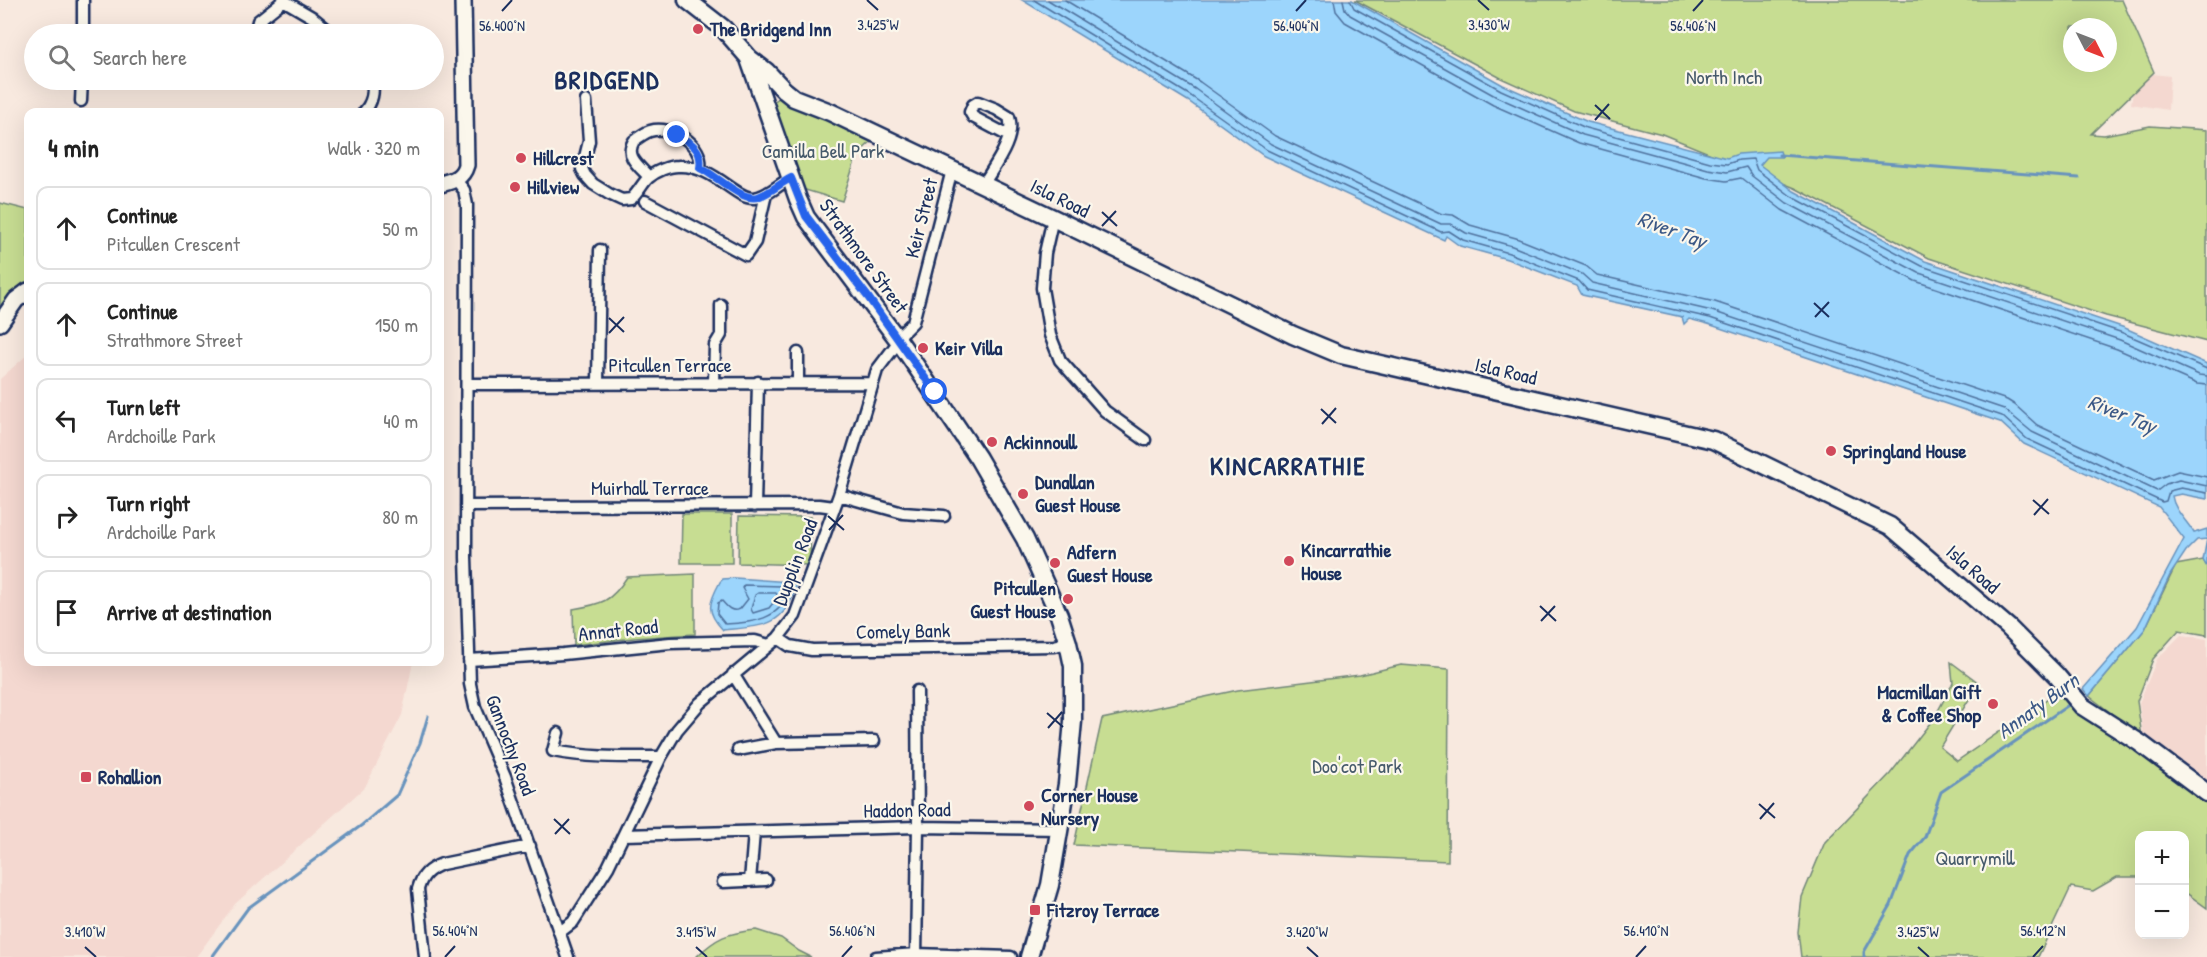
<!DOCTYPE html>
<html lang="en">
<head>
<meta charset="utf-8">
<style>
	body { margin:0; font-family:"Patrick Hand",sans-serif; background:#f2f2f2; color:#222 }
	.controls { position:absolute; right:18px; bottom:18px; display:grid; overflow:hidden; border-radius:12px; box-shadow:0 6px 24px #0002 }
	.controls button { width:54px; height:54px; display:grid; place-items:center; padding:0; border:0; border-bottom:2px solid #e0e0e0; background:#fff; color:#222; font:30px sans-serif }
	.compass { position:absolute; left:2063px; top:18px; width:54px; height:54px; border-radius:50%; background:#fff; box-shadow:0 6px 24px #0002; rotate:132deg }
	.stop { position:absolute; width:18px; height:18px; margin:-14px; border:4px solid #2563eb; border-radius:50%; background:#fff }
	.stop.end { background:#2563eb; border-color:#fff; box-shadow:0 2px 6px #0008 }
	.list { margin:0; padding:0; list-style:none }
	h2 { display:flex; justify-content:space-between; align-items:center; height:78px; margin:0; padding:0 24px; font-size:26px }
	h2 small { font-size:20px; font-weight:400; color:#767676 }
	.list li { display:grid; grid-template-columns:39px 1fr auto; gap:18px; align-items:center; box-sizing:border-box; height:84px; margin:0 12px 12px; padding:0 12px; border:2px solid #e0e0e0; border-radius:12px }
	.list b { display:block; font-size:22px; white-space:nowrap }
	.list p { margin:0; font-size:20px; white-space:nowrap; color:#767676 }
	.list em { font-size:20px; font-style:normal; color:#767676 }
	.icon { flex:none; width:33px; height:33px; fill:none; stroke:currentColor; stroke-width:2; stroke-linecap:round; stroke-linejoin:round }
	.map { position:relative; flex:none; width:2207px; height:957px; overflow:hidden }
	.search { position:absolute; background:#fff; box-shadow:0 6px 24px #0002; left:24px; top:24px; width:420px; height:66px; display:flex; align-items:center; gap:15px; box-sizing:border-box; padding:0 21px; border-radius:33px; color:#767676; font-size:22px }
	.panel { position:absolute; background:#fff; box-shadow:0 6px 24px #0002; left:24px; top:108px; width:420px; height:558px; border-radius:12px }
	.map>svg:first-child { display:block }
	.built { fill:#f4d8d0 }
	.green { fill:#c7dd92; stroke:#718678; stroke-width:1.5; fill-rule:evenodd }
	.water { fill:#9cd5fc; stroke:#6893bd; stroke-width:1.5 }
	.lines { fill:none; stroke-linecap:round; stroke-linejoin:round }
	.shore { stroke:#4f719d; stroke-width:1.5 }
	.stream { stroke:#6893bd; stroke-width:3 }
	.street-casing { stroke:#1b2f5e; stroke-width:15 }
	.secondary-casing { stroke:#1b2f5e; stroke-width:20 }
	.primary-casing { stroke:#1b2f5e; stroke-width:21 }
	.street { stroke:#fbf7ec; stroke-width:10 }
	.secondary { stroke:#fbf7ec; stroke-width:15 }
	.primary { stroke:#fbf7ec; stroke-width:16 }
	.route { stroke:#2563eb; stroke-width:8 }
	.ticks { fill:none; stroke:#1b2f5e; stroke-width:2 }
	.poi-dot { fill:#d1495b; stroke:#fbf7ec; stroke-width:2 }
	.labels { text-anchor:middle; stroke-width:4.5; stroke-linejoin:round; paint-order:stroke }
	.poi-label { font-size:20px; font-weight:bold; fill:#1b2f5e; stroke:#fbf7ec; text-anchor:start }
	.park-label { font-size:20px; fill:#465a6b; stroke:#fbf7ec }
	.street-label { font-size:20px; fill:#1b2f5e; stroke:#fbf7ec }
	.water-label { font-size:21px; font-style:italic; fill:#3b5886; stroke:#fbf7ec }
	.district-label { font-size:26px; font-weight:bold; letter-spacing:1.5px; fill:#1b2f5e; stroke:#fbf7ec }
	.ticks-label { font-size:15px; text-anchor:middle; fill:#1b2f5e; stroke:#fbf7ec; stroke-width:4.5; stroke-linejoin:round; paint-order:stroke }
</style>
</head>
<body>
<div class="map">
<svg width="2207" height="957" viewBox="0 0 2207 957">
	<rect width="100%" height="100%" fill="#f8e9df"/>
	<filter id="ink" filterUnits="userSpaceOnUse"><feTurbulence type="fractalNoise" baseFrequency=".0167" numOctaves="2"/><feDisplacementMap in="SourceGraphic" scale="12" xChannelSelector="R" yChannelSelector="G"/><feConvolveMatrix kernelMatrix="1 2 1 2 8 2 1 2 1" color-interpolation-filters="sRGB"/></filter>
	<g filter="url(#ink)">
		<!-- built -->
		<path class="built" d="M2136,72L2170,76L2168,110L2131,104Z
			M28,354V662H413L402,715L365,787L235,904L196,957H0V379Z
			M2181,635L2207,639V784L2144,739L2139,703L2157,659Z"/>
		<!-- green -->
		<path class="green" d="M1355,0H2122L2154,72L2091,134L2104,135L2150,126L2207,130V342L2106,316L1929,258L1795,188L1662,134L1574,111L1501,78ZM2072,27H2108V63H2072Z
			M783,95L875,138L857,155L842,201L802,189L772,103Z
			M0,203L28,210V284L0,311Z
			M682,514H732V563H681Z
			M739,516L811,517L810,565L738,563Z
			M2203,560L2207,567V635L2179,630L2153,659L2137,701L2142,737L2089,696L2145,629L2176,565Z
			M695,574V634L634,638L574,645L573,609C602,604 611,602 627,577Z
			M1951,662L1979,683L1940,747L1957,761L2057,692L2207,799V908L2185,892L2184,836H2140L2139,877H2117L2093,891L2071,887L2038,957H1801L1798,932L1802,897L1825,842L1890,774L1934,718L1953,683Z
			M1401,665L1449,669L1448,861L1074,845L1102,719L1238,690L1360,675Z
			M756,930L781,938L799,951L811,957H696C717,937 727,933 756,930Z"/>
		<!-- water -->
		<path class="water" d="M1022,0H1352L1503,85L1588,122L1727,158L1738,154L1780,151L1782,157H1767L1760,165L1794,191L1925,261L2125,328L2207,364V499L2181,494L2172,496C2174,510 2187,521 2194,533L2207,529V567L2203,560L2207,539L2197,540L2186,551L2170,575L2145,629L2089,696L2083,689L2137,627L2184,539L2159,507L2024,444L2000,422L1708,324L1689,319L1684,324L1682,317L1582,295L1577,286L1507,259L1460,246L1446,236L1444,240L1264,156L1188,101Z
			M735,578L791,582L796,587C784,628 761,626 723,630C706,612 708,604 720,582L723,579Z"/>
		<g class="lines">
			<!-- shore -->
			<path class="shore" d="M1034,0L1191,96L1267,150L1441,232L1449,231L1463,240L1509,253L1579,281L1587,290L1710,318L2002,416L2027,439L2162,502L2166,501L2169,491L2181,488L2207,493
				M1048,0L1195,89L1271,144L1441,224H1451L1466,233L1512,246L1582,274L1592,283L1712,311L2004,409L2032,432L2157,491L2166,484L2179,480L2207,486
				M1065,0L1200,82L1275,136L1442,214L1453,215L1470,225L1516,238L1586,266L1597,275L1715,302L2007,400L2015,405L2037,425L2154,480L2178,471L2207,477
				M1334,0L1336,11L1345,22L1493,105L1579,143L1706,178L1726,181L1741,178L1782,210L1915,281L2117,349L2197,384L2207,385
				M1343,0L1345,9L1350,15L1497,97L1583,135L1708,169L1727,172L1746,167L1752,176L1787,203L1919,273L2120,340L2199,375L2207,376
				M1350,0L1354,8L1501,90L1586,128L1710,162L1727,164L1739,160L1753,159L1757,170L1791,196L1922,266L2123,333L2207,369
				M744,585L782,586L787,587L789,590C781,620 752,623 725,624L717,614L718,603L722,601C727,607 732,613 740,609L748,599L742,588Z
				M758,593H776L778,597L769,608L753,613L751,609L755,595Z"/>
			<!-- stream -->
			<path class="stream" d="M1779,155L2079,178
				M212,957L248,908L362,825L397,795L420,743L428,716
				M1864,957V952L1891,905L1910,855L1925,837L1941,792L2073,702"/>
			<!-- street casing -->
			<g class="street-casing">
				<path id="street" d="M283,0L312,17L333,34
					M83,34V0
					M255,34L258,21L283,1
					M81,101L82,80
					M586,101L589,141L582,169L585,175L593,184L609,194L622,200L631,199C638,193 642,184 648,178C656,171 669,166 678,166C713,164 736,200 754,198C767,197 779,184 791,178
					M364,112C372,103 375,91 371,80
					M649,177C639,166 624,156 634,141C639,137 644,133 650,131C672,125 704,144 700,168
					M456,180L464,190L467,205L466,557L470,684L475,707L505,777L568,957
					M983,185C994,166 1016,139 1009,117L996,109L978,102L973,105L970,112L973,117L1009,136
					M645,201L746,255L755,242L766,194
					M1053,218L1045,253L1042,288L1050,335L1060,360L1105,411L1145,440
					M798,353V382
					M598,383L600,250
					M714,383L715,345L721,335V305
					M468,384L873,383
					M839,495L903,513L944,516
					M466,506L819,505L834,507
					M755,506L758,382
					M778,638L790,646L812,650L1054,646L1068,643
					M469,660L563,654L670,643L755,641L769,645
					M733,674L776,743L874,741
					M558,733L553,751C589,758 625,757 661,757
					M738,750L776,743
					M624,835L918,827L1060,829
					M750,881L754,832
					M723,882L766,880
					M560,932L573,922L608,867L661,757L677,730L700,703L778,638L795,616L839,495L877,370L899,341L902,333L913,322L952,170
					M425,957L418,889C422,875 429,869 442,864L530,846
					M876,957L916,954L1011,957
					M916,957L918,827L917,691"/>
			</g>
			<!-- secondary casing -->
			<g class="secondary-casing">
				<path id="secondary" d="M440,184C452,181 462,179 466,165L463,0
					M0,323L16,300L28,291"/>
			</g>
			<!-- primary casing -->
			<g class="primary-casing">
				<path id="primary" d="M687,0L723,28L749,58L766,71L784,90L794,98L830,112L1053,218L1293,335L1341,355L1713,440L1890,526L2008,627L2057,676L2082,706L2140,743L2207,793
					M749,59L798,199L806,217L899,341L978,458L1025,539L1059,615L1068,643L1073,666V721L1067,784L1050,885L1029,957"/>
			</g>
			<!-- street -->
			<use href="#street" class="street"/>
			<!-- secondary -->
			<use href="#secondary" class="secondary"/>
			<!-- primary -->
			<use href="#primary" class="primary"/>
		</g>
	</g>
	<g class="lines" filter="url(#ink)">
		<!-- route -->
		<path class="route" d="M677,135C692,143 703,150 700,168C716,175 742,202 758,197C770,193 779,184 791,178L806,216L868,297L935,392"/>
	</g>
	<!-- ticks -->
	<path class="ticks" d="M867,0L878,10M1478,0L1489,10M502,11L512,0M1296,11L1306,0M1693,11L1703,0M1595,105L1610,119M1595,120L1609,104M1102,212L1117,226M1102,226L1116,211M1814,303L1829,317M1815,317L1829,302M609,318L624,332M609,333L624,317M1321,409L1336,423M1322,424L1336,408M2033,500L2049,514M2034,515L2048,499M828,516L844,530M829,530L843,515M1540,606L1556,621M1541,621L1555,606M1047,713L1063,727M1048,728L1062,712M1759,804L1775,818M554,819L570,834M1760,819L1774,803M555,834L569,819M85,947L96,957M696,947L707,957M1307,947L1318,957M1918,947L1929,957M445,957L455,946M842,957L852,946M1636,957L1646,946M2033,957L2043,946"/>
	<!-- markers -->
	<g class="poi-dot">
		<circle cx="698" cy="29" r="6"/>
		<circle cx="521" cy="158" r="6"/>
		<circle cx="515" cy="187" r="6"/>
		<circle cx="923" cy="348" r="6"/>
		<circle cx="992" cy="442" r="6"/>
		<circle cx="1831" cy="451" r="6"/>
		<circle cx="1023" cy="494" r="6"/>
		<circle cx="1289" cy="561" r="6"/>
		<circle cx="1055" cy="563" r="6"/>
		<circle cx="1068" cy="599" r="6"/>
		<circle cx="1993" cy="704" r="6"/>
		<rect x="80" y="771" width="12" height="12" rx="3"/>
		<circle cx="1029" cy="806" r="6"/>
		<rect x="1029" y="904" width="12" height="12" rx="3"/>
	</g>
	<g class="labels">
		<!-- poi labels -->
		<g class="poi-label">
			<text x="710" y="36">The Bridgend Inn</text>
			<text x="533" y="165">Hillcrest</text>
			<text x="527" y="194">Hillview</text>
			<text x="935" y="355">Keir Villa</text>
			<text x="1004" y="449">Ackinnoull</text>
			<text x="1843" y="458">Springland House</text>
			<text x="1035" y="489">Dunallan<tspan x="1035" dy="23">Guest House</tspan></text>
			<text x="1301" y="557">Kincarrathie<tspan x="1301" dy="23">House</tspan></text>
			<text x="1067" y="559">Adfern<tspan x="1067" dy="23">Guest House</tspan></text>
			<text x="1056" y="595" text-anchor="end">Pitcullen<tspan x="1056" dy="23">Guest House</tspan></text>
			<text x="1981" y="699" text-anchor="end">Macmillan Gift<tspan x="1981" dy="23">&amp; Coffee Shop</tspan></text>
			<text x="98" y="784">Rohallion</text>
			<text x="1041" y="802">Corner House<tspan x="1041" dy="23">Nursery</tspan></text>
			<text x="1047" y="917">Fitzroy Terrace</text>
		</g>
		<!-- park labels -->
		<g class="park-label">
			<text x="1724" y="84">North Inch</text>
			<text x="823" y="158">Camilla Bell Park</text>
			<text x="1357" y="773">Doo'cot Park</text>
			<text x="1975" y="865">Quarrymill</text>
		</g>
		<!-- street labels -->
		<g class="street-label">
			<text transform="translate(1060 198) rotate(26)" y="7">Isla Road</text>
			<text transform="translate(921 218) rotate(-76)" y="7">Keir Street</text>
			<text transform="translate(864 256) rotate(54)" y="7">Strathmore Street</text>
			<text x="670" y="372">Pitcullen Terrace</text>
			<text transform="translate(1506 371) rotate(13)" y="7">Isla Road</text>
			<text x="650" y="495">Muirhall Terrace</text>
			<text transform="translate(795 562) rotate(-69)" y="7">Dupplin Road</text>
			<text transform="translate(1973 569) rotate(41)" y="7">Isla Road</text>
			<text transform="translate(618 630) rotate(-6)" y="7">Annat Road</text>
			<text transform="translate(903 631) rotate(-1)" y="7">Comely Bank</text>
			<text transform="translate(511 745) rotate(69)" y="7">Gannochy Road</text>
			<text transform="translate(907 810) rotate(-1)" y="7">Haddon Road</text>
		</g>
		<!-- water labels -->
		<g class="water-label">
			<text transform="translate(1672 230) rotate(20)" y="7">River Tay</text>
			<text transform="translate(2122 414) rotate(22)" y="7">River Tay</text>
			<text transform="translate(2038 706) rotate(-36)" y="7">Annaty Burn</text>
		</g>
		<!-- district labels -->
		<g class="district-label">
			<text x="607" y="89">BRIDGEND</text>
			<text x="1288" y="475">KINCARRATHIE</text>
		</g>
	</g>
	<g class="ticks-label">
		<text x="878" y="30">3.425°W</text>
		<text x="1489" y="30">3.430°W</text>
		<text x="502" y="31">56.400°N</text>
		<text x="1296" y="31">56.404°N</text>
		<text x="1693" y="31">56.406°N</text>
		<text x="455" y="936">56.404°N</text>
		<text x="852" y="936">56.406°N</text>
		<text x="1646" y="936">56.410°N</text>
		<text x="2043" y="936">56.412°N</text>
		<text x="85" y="937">3.410°W</text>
		<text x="696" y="937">3.415°W</text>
		<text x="1307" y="937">3.420°W</text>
		<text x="1918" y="937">3.425°W</text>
	</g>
</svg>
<div class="controls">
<button>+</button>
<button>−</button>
</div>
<svg class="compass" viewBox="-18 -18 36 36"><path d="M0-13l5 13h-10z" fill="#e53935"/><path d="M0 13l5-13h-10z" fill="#767676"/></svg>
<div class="stop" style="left:935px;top:392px"></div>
<div class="stop end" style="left:677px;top:135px"></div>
<div class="search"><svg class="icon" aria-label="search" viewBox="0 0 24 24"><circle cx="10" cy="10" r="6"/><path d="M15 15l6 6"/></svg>Search here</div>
<section class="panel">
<h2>4 min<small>Walk · 320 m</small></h2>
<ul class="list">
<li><svg class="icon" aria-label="ahead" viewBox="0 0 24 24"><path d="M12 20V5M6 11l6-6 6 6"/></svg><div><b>Continue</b><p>Pitcullen Crescent</p></div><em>50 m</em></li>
<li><svg class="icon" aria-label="ahead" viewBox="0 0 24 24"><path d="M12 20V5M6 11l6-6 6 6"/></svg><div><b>Continue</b><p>Strathmore Street</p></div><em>150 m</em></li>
<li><svg class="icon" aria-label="left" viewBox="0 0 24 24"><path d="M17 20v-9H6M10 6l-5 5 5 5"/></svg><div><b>Turn left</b><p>Ardchoille Park</p></div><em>40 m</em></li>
<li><svg class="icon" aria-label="right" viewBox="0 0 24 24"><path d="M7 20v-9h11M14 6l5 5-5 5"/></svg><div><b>Turn right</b><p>Ardchoille Park</p></div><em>80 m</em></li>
<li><svg class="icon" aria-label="arrive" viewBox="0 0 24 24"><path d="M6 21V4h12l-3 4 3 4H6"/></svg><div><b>Arrive at destination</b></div></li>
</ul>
</section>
</div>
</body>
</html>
